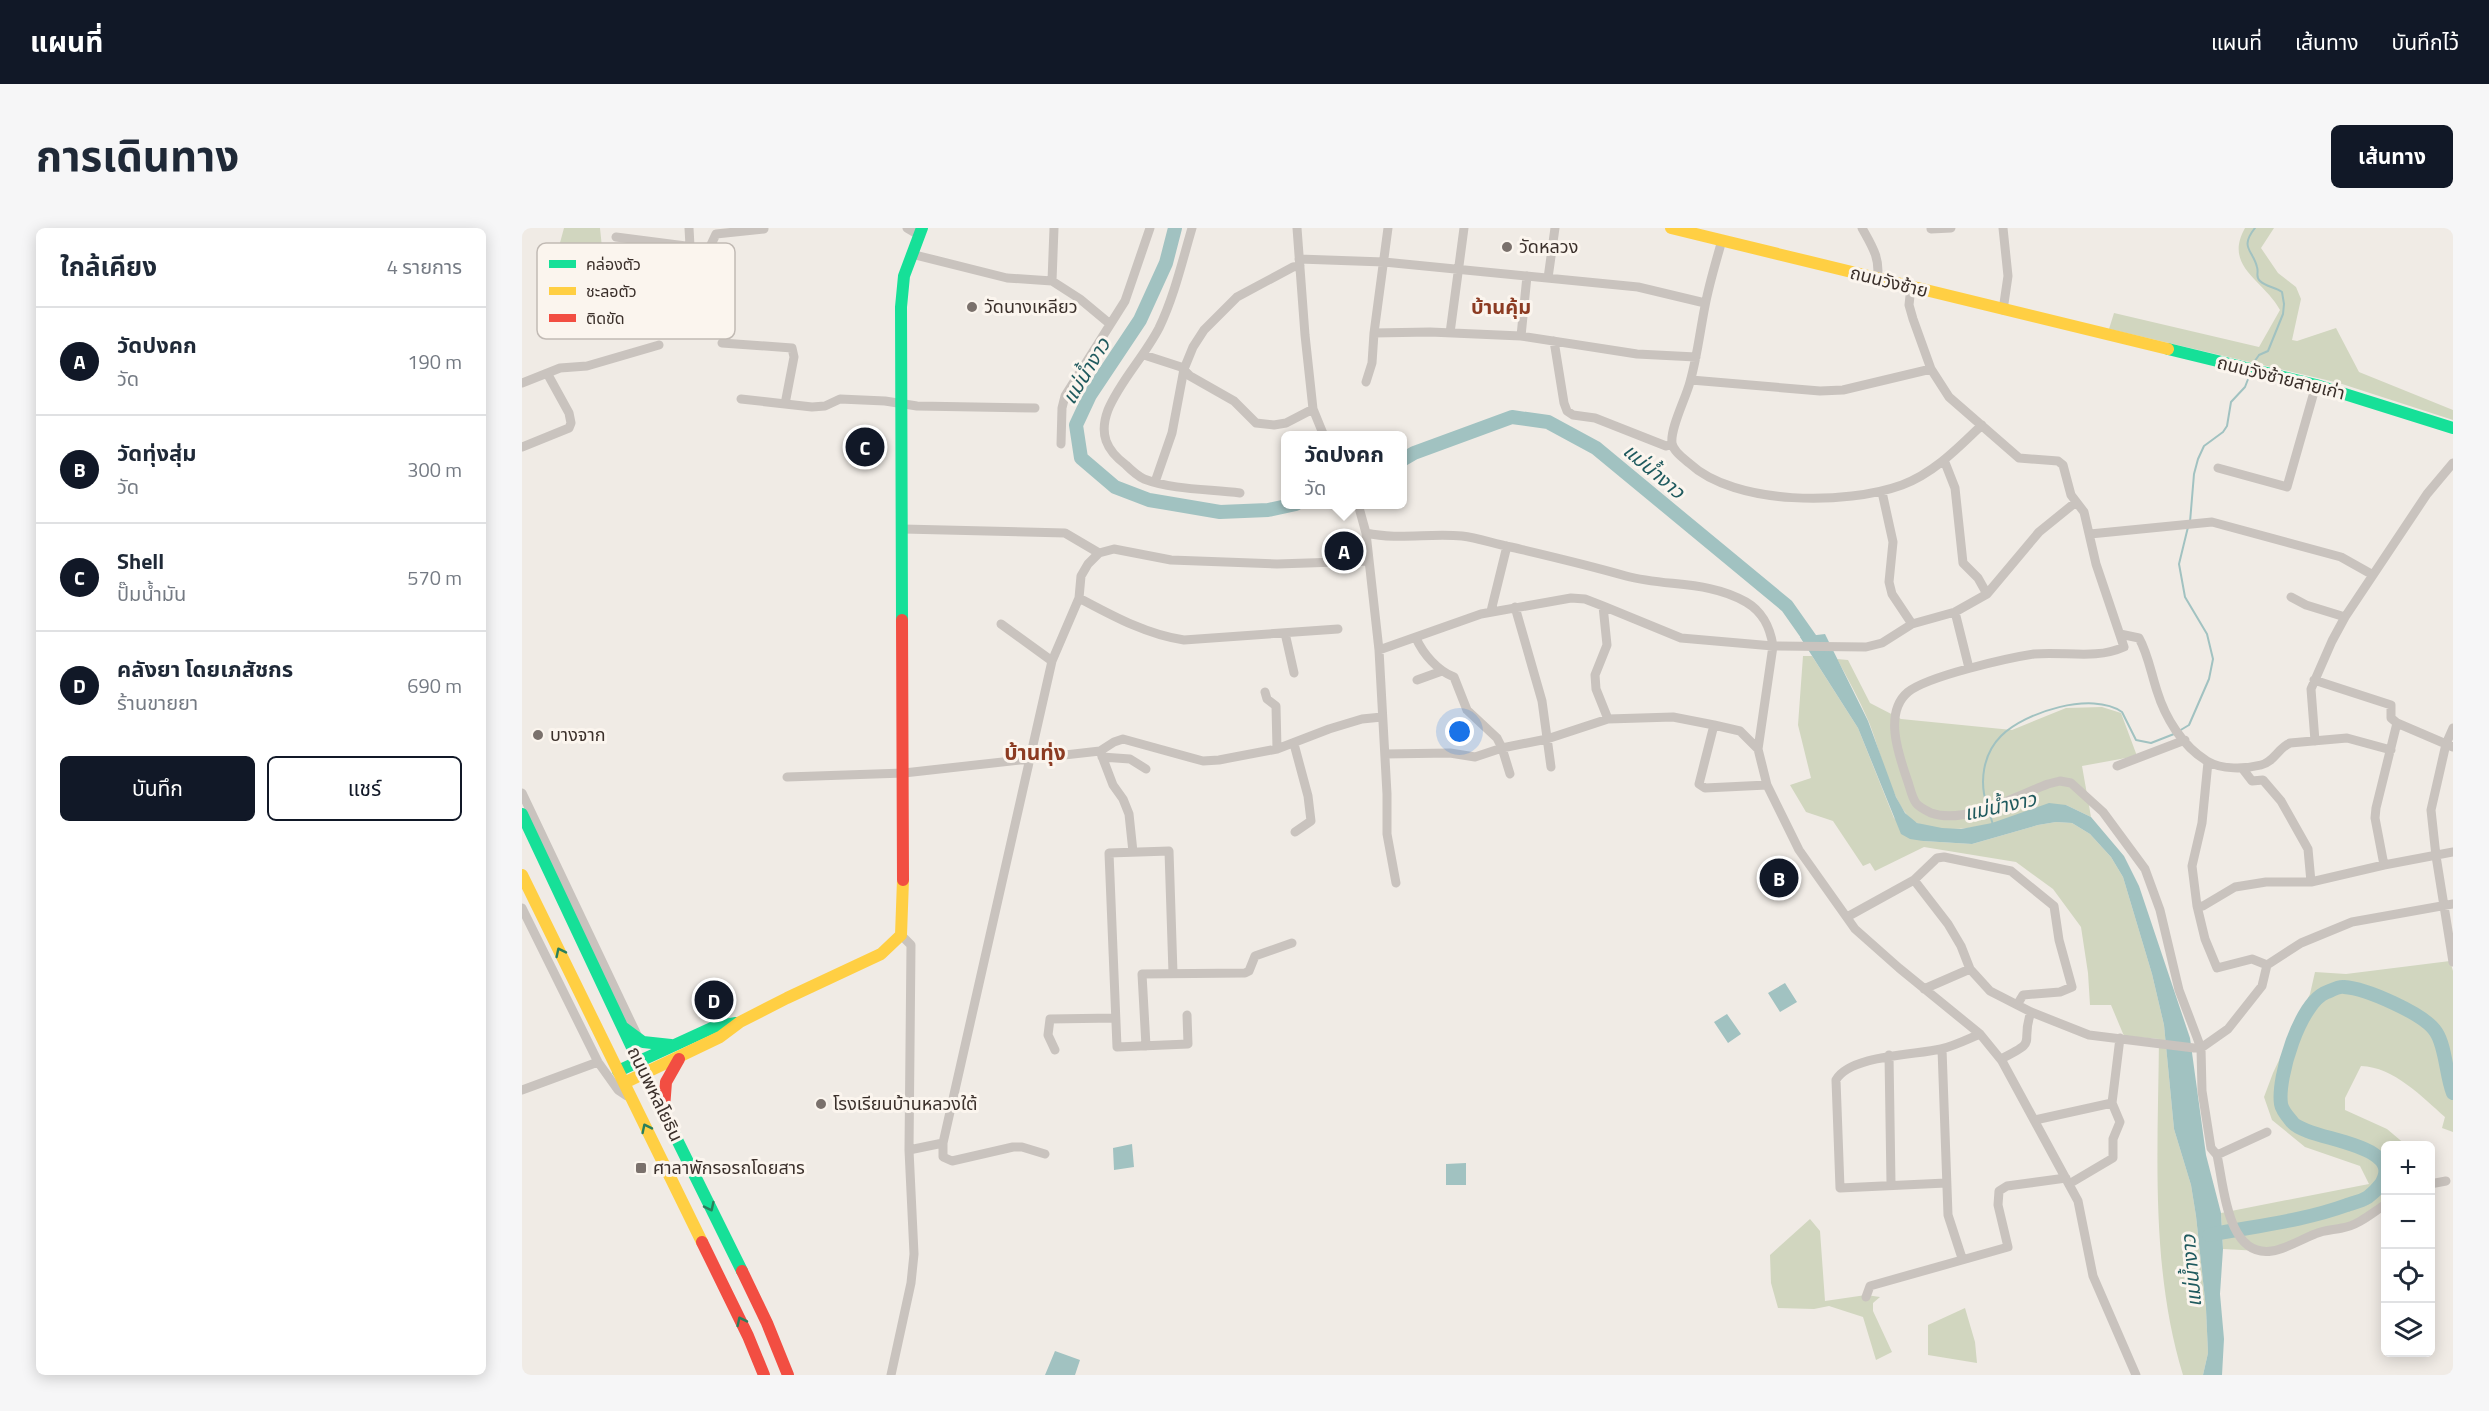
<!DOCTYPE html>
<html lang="th">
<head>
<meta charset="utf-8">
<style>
	body { margin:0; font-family:"Titillium Web","Noto Sans Thai",sans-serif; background:#f6f6f7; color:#1f2937 }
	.controls { position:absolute; right:18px; bottom:18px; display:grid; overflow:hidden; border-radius:9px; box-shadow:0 3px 15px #0003 }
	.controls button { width:54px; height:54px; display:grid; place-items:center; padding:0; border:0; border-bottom:2px solid #e0e1e3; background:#fff; color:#1f2937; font:30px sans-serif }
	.you { position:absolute; left:938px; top:504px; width:21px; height:21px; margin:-15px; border:4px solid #fff; border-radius:50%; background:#1a73e8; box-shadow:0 0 0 9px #1a73e833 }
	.badge { display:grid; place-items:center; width:39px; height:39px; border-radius:50%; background:#111827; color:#fff; font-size:20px; font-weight:700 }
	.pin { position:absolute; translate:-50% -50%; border:3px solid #fff; box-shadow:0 2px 6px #0006 }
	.popup { position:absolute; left:759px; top:203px; width:126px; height:78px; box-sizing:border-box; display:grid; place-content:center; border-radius:9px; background:#fff; filter:drop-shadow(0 2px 4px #0005); font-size:20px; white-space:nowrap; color:#747a83 }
	.popup b { font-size:22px; color:#1f2937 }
	.popup::after { content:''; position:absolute; left:50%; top:100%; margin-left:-12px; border:12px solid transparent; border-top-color:#fff }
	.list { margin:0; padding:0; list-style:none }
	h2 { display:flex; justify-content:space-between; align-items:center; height:78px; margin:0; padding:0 24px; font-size:26px }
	h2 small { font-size:20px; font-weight:400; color:#747a83 }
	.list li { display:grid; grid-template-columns:39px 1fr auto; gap:18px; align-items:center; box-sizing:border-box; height:108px; padding:0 24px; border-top:2px solid #e0e1e3 }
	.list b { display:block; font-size:22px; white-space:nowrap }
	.list p { margin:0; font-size:20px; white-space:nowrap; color:#747a83 }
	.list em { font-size:20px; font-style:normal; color:#747a83 }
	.actions { display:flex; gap:12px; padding:18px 24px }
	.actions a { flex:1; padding:14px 0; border:2px solid #111827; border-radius:9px; text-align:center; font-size:21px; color:#111827 }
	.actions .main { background:#111827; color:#fff }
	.icon { flex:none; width:33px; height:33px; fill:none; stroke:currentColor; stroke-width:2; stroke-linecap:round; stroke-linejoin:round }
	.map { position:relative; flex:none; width:1931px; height:1147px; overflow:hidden; border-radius:9px }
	header { display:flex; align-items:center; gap:36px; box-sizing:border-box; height:84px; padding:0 30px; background:#111827; color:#fff }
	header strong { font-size:28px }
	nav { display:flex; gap:33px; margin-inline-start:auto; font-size:21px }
	.intro { display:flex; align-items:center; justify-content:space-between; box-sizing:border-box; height:144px; padding:0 36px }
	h1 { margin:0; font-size:42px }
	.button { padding:15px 27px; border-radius:9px; background:#111827; color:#fff; font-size:21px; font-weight:700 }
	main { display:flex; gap:36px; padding:0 36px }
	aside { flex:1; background:#fff; border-radius:9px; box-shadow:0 3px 15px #0003 }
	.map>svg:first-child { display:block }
	.green { fill:#d1d6bf }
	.water { fill:#a1c2c1 }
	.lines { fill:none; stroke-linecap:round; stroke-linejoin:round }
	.stream { stroke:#a1c2c1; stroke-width:2 }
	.river { stroke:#a1c2c1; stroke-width:14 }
	.street { stroke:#c9c3be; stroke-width:9 }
	.fast { stroke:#16e098; stroke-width:12 }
	.slow { stroke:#ffcf43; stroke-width:12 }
	.jam { stroke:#f24e42; stroke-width:12 }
	.oneway { stroke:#2a7f5c }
	.poi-dot { fill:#7a716c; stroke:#fbf5ee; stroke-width:2 }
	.labels { text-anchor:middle; stroke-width:6; stroke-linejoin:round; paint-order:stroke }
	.poi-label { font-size:18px; fill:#3b302b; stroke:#fbf5ee; text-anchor:start }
	.street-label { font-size:18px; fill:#3b302b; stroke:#fbf5ee }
	.neighbourhood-label { font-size:20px; font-weight:bold; fill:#8c3b22; stroke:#fbf5ee }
	.water-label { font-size:20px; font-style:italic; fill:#1f5a5e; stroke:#fbf5ee }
	.quarter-label { font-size:21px; font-weight:bold; fill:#8c3b22; stroke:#fbf5ee }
	.key { fill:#fbf5ee; stroke:#c1bab4; stroke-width:1.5 }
	.key-label { font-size:16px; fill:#3b302b }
</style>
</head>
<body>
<header>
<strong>แผนที่</strong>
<nav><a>แผนที่</a><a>เส้นทาง</a><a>บันทึกไว้</a></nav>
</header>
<div class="intro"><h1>การเดินทาง</h1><a class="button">เส้นทาง</a></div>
<main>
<aside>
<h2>ใกล้เคียง<small>4 รายการ</small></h2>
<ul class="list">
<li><span class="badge">A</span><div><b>วัดปงคก</b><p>วัด</p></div><em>190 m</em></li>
<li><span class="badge">B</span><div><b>วัดทุ่งสุ่ม</b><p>วัด</p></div><em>300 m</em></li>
<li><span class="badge">C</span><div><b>Shell</b><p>ปั๊มน้ำมัน</p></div><em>570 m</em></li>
<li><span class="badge">D</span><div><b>คลังยา โดยเภสัชกร</b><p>ร้านขายยา</p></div><em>690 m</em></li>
</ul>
<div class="actions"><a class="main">บันทึก</a><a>แชร์</a></div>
</aside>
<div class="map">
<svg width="1931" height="1147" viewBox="0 0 1931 1147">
	<rect width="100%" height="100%" fill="#f0ebe5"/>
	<!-- green -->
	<path class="green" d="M42,0H78L82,39L121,47L28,62L29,48Z
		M1723,0H1752L1739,20L1756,45L1774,59L1779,71L1770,112L1775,113L1814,100L1837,144L1931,182V192L1817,155L1587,101L1592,85L1737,119L1758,82C1742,52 1701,39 1723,0Z
		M1281,428H1290L1336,500L1372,590L1401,613L1450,616L1516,597L1534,594L1550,595L1568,606L1589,629L1601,649L1630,746L1642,797L1652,901L1669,957L1674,988L1684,1081L1686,1125L1681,1147H1661C1628,1039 1636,923 1637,811L1602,808L1589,777H1568L1566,745L1559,699L1531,661L1494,634L1402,619L1353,643L1348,635L1341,638L1311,593L1284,584L1268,557L1289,550L1276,497Z
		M1315,431L1326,432L1348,475L1379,491L1490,502L1544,480L1580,479L1599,485L1615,528L1560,538L1569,589L1544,577C1504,586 1435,613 1395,595C1371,584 1357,517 1346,492C1337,471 1326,451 1315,431Z
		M1928,733L1931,743V904L1920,900L1923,889C1900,869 1872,839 1839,838L1823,870V882L1865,901L1884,917L1864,918L1863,979L1756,1024L1701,1021L1699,985L1847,956L1838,938L1783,919L1750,892L1742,869L1751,845L1788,766L1793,744L1824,746Z
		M1288,991L1298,1003L1303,1073L1344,1067L1358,1069L1351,1075V1083L1370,1124L1354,1132L1341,1089L1307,1078L1292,1081L1256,1080L1249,1055L1248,1027Z
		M1443,1080L1453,1114L1455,1135L1406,1127V1097Z"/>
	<!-- water -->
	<path class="water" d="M1303,406L1346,493L1374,569L1383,585L1395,595L1420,600L1439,601L1470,595L1527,575L1544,577L1569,589L1602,628L1617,658L1668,810L1684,927L1699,985L1701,1021L1698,1066L1702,1111L1700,1147H1681L1686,1125L1684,1081L1674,988L1669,957L1652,901L1642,797L1630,746L1601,649L1589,629L1568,606L1550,595L1534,594L1516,597L1450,616L1401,613L1388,611L1379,606L1336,500L1278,409Z
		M1263,755L1275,774L1258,784L1246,765Z
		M1205,786L1219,806L1206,815L1192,794Z
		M610,916L612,939L592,942L591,920Z
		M944,935V957H924V936Z
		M533,1123L558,1132L553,1147H523Z"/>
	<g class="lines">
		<!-- stream -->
		<path class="stream" d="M1730,137L1737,127L1746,123L1761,86L1762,76L1760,64C1753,59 1744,59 1738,53C1733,49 1737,45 1735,39C1731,22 1717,20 1733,0
			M1668,294L1672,246L1676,231L1682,218L1701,204L1705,198L1709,174L1723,159L1728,146
			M1657,503L1667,497L1687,451L1691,431L1685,406L1663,369L1657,336L1666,299
			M1465,577C1457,554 1461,526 1479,508C1503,484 1570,463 1600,484L1614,512L1629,515L1652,506
			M1467,583L1471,597"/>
		<!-- river -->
		<path class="river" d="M653,0L644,35L618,92L568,167L554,197L559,230L593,259L627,272L698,284L746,282L774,276
			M880,232L892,225L990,189L1026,194L1074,220L1265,378L1296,422
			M1687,1007C1733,998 1781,993 1825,977C1831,975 1840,973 1846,969C1850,966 1856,960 1859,956C1885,915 1788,913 1771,895C1767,890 1760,883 1759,876C1755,850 1778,774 1805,764C1810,762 1817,758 1822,759C1843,760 1903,786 1914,804C1924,819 1924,848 1931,865"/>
		<!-- street -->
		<path class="street" d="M167,0L168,18
			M385,0L397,7
			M670,0C660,34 652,69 637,100C622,129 598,153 586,182C577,206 584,222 604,237C609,242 616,248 622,251C651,262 687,261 718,265
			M775,0L783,107L791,181L802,208
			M1340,0C1350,18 1359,31 1355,52
			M1409,1L1429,0
			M94,9L187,21L194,6L242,1
			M1200,12C1194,34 1187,56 1183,78C1178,103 1175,130 1168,154C1164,170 1148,200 1150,215C1151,223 1161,230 1167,235C1213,278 1325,277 1380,257C1412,245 1436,220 1460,197
			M389,26L485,50L530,53L558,71L588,96
			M777,31L862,34L1116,59L1183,75
			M1026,50L1033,0
			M530,53L532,0
			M1389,59L1387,77L1391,91L1409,141L1427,169L1497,230L1536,233L1541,237L1549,267L1562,284L1574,336L1602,419C1573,432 1543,423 1512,426C1486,430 1406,448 1386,464C1361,485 1377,528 1386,554C1388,560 1390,570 1394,575C1396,578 1405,583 1409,585C1443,597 1494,568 1526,556L1538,553L1549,555L1581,584L1623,641L1638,682L1657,762L1679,820L1680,863L1689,920L1695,927C1702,958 1705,1030 1750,1023C1764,1021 1780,1011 1793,1006C1802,1002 1811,1002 1820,1000C1837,997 1850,985 1864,976
			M1481,82L1486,48L1481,0
			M852,105L908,104L999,108L1115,126L1174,129
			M928,105L942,0
			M999,108L1005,48
			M1032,113L1042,175L1045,183L1051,187L1073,190L1144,218L1150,216
			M200,115L270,120L272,129L263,176
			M622,127L659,139L668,148L712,173L734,195L752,197L764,195L791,181
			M1169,152L1298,163L1321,162L1409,141
			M844,154L850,135L852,105L866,0
			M0,155L38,140L65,138L137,117
			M219,171L290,179L303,178L318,171L363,173L395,178L513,180
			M539,216L540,180L543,168L603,73L628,0
			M0,219L47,200L49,195L47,185L25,145
			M1422,232L1433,260L1441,335L1456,350L1465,366
			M1696,240L1765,259L1794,157
			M633,254L650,205L662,141L671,119L682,102L715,69L771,39L778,38
			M1360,264L1371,314L1367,354L1370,366L1390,396
			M836,276L844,305L857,422L865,566V606L874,655
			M381,301L543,305L577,325
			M844,305C876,312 907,305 940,308C957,310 972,316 989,319C1027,328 1066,337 1104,348C1144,359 1186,352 1224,374C1241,384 1248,399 1251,418L1236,521L1245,557L1277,622L1333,701L1377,740L1458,806L1480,833L1556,973L1571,1048L1614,1147
			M1568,306L1690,294L1819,329L1851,347
			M1769,369L1784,377L1823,389
			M557,370C589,387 625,407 662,412L816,401
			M1081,378L1085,417L1073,447L1074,461L1086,491
			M993,379L1020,473L1029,539
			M969,383L985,318
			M1433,384L1447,440
			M479,396L530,433
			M763,405L772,445
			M1598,406L1617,410C1626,426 1629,445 1635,463C1643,489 1660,518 1685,533C1700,542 1723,541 1739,537C1752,534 1756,520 1768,515L1825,510L1869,522
			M894,410C901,426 916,443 932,449L945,482L975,510L980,520L988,546
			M857,422L959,386L1049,370L1063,371L1081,378L1159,410L1251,418L1344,419L1360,415L1390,396L1433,384L1465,366L1517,304L1554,274
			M895,452L920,443
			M1792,452L1869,477V490L1875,495L1931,519
			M743,464L745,471L754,478L755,521
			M1192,497L1218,503L1236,521
			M1931,500L1924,516L1909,582L1914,628L1931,734
			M1793,513L1789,461L1810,413L1823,389L1905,266L1931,235
			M772,516L786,568L789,593L773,604
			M578,523L591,557L601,571L607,586L611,624
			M863,526L928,525L953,529L980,520L1025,511L1086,491L1151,489L1192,497L1177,556L1183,560L1245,557
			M580,529L608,531L624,541
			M1686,534L1680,595L1670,638L1675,678L1683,711L1695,740L1730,731L1745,737
			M1595,538L1663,512
			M1720,540L1730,553L1741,552L1759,573L1786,621L1789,654
			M265,549L382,545L578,523L592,514L601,511L681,533L697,532L755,521L807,501L840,491L860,489
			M0,565L116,809
			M1862,637L1853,590L1854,580L1875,495
			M1392,652L1415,630L1422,629L1489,643L1532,678L1537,712L1550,759L1538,764L1501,767L1495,777
			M1675,678H1681L1713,659L1744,654H1789L1862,637L1931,624
			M0,680L76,834L96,862L105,868
			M1325,689L1392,652L1426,696L1439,718L1448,741L1468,763L1509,784L1567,807L1672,820H1679L1706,801L1740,758L1745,737L1779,715L1830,694L1931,676
			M651,745L647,623L587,625L595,819L666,816L665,787
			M1402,761L1448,741
			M624,818L620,746L723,745L727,743L733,728L770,715
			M1420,821L1426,987L1440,1030
			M533,822L526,807L528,791L593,790
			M1367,827L1369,956
			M1479,831C1519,811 1497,818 1509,784
			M0,862L76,834
			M1590,875L1598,810
			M1513,892L1590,875L1598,894L1591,911V930L1547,956
			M421,915V929L430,933L491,919H500L523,926
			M387,922L421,915L530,433L557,370L559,348L566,336L577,325L592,321L649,332L755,336L846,333
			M1695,927L1745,904
			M1424,955L1318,960L1314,852C1328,827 1394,827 1419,821C1432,818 1446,811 1458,806
			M1908,956L1924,953
			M1344,1069L1348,1058L1486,1019L1476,977L1477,963L1485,958L1544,950
			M369,1147L389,1055L392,1026L387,922L389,717L379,707"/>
		<!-- fast -->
		<path class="fast" d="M1646,121L1794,157L1931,200
			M380,392L379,79L382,48L400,0
			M0,586L122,845L220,1043
			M102,800L121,814L149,817
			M96,843L192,799L214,795"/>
		<!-- slow -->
		<path class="slow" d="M1149,0L1646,121
			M0,647L180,1014
			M102,855L198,809L218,794L265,770L359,726L379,707L381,652"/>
		<!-- jam -->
		<path class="jam" d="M380,392L381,652
			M142,880L144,854L157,831
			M180,1014L226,1108L242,1147
			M220,1043L245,1095L266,1147"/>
	</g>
	<!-- one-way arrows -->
	<defs><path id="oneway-chevron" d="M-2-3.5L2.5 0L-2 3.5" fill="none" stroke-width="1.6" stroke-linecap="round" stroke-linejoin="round" transform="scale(1.5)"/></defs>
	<g class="oneway">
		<use href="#oneway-chevron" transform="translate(38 724) rotate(-116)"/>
		<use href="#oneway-chevron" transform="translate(124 900) rotate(-116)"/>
		<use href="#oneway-chevron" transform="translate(188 979) rotate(64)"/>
		<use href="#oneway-chevron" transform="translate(219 1093) rotate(-116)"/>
	</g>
	<!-- markers -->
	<g class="poi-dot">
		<circle cx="985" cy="19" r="6"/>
		<circle cx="450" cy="79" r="6"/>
		<circle cx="16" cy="507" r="6"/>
		<circle cx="299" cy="876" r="6"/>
		<rect x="113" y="934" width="12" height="12" rx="3"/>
	</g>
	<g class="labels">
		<!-- poi labels -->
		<g class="poi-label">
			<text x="997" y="25">วัดหลวง</text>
			<text x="462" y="85">วัดนางเหลียว</text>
			<text x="28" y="513">บางจาก</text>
			<text x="311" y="882">โรงเรียนบ้านหลวงใต้</text>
			<text x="131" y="946">ศาลาพักรอรถโดยสาร</text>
		</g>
		<!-- street labels -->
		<g class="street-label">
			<text transform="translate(1367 54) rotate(14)" y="6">ถนนวังซ้าย</text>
			<text transform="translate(1759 150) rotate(14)" y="6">ถนนวังซ้ายสายเก่า</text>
			<text transform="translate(133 866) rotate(64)" y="6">ถนนพหลโยธิน</text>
		</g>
		<!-- neighbourhood labels -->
		<g class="neighbourhood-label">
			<text x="979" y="86">บ้านคุ้ม</text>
		</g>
		<!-- water labels -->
		<g class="water-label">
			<text transform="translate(564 143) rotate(-59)" y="7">แม่น้ำงาว</text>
			<text transform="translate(1132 243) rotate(40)" y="7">แม่น้ำงาว</text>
			<text transform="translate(1478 578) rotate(-12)" y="7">แม่น้ำงาว</text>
			<text transform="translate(1669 1043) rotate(-95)" y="7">แม่น้ำงาว</text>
		</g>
		<!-- quarter labels -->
		<g class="quarter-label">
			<text x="513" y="532">บ้านทุ่ง</text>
		</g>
	</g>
	<!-- legend -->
	<rect x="15" y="15" width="198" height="96" rx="9" class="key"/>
	<rect x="27" y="32" width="27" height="8" fill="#16e098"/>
	<rect x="27" y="59" width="27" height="8" fill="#ffcf43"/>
	<rect x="27" y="86" width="27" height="8" fill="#f24e42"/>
	<g class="key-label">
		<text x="64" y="42">คล่องตัว</text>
		<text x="64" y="69">ชะลอตัว</text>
		<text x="64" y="96">ติดขัด</text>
	</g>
</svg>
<div class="controls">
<button>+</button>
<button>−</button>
<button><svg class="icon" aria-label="locate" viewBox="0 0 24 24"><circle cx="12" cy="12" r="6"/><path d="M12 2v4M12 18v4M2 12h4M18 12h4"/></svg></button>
<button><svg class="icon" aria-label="layers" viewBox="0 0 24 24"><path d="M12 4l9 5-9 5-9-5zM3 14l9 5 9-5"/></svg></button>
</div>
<div class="you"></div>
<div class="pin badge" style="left:822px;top:323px">A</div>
<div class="popup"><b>วัดปงคก</b>วัด</div>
<div class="pin badge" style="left:1257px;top:650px">B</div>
<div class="pin badge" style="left:343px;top:219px">C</div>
<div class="pin badge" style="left:192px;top:772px">D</div>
</div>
</main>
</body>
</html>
